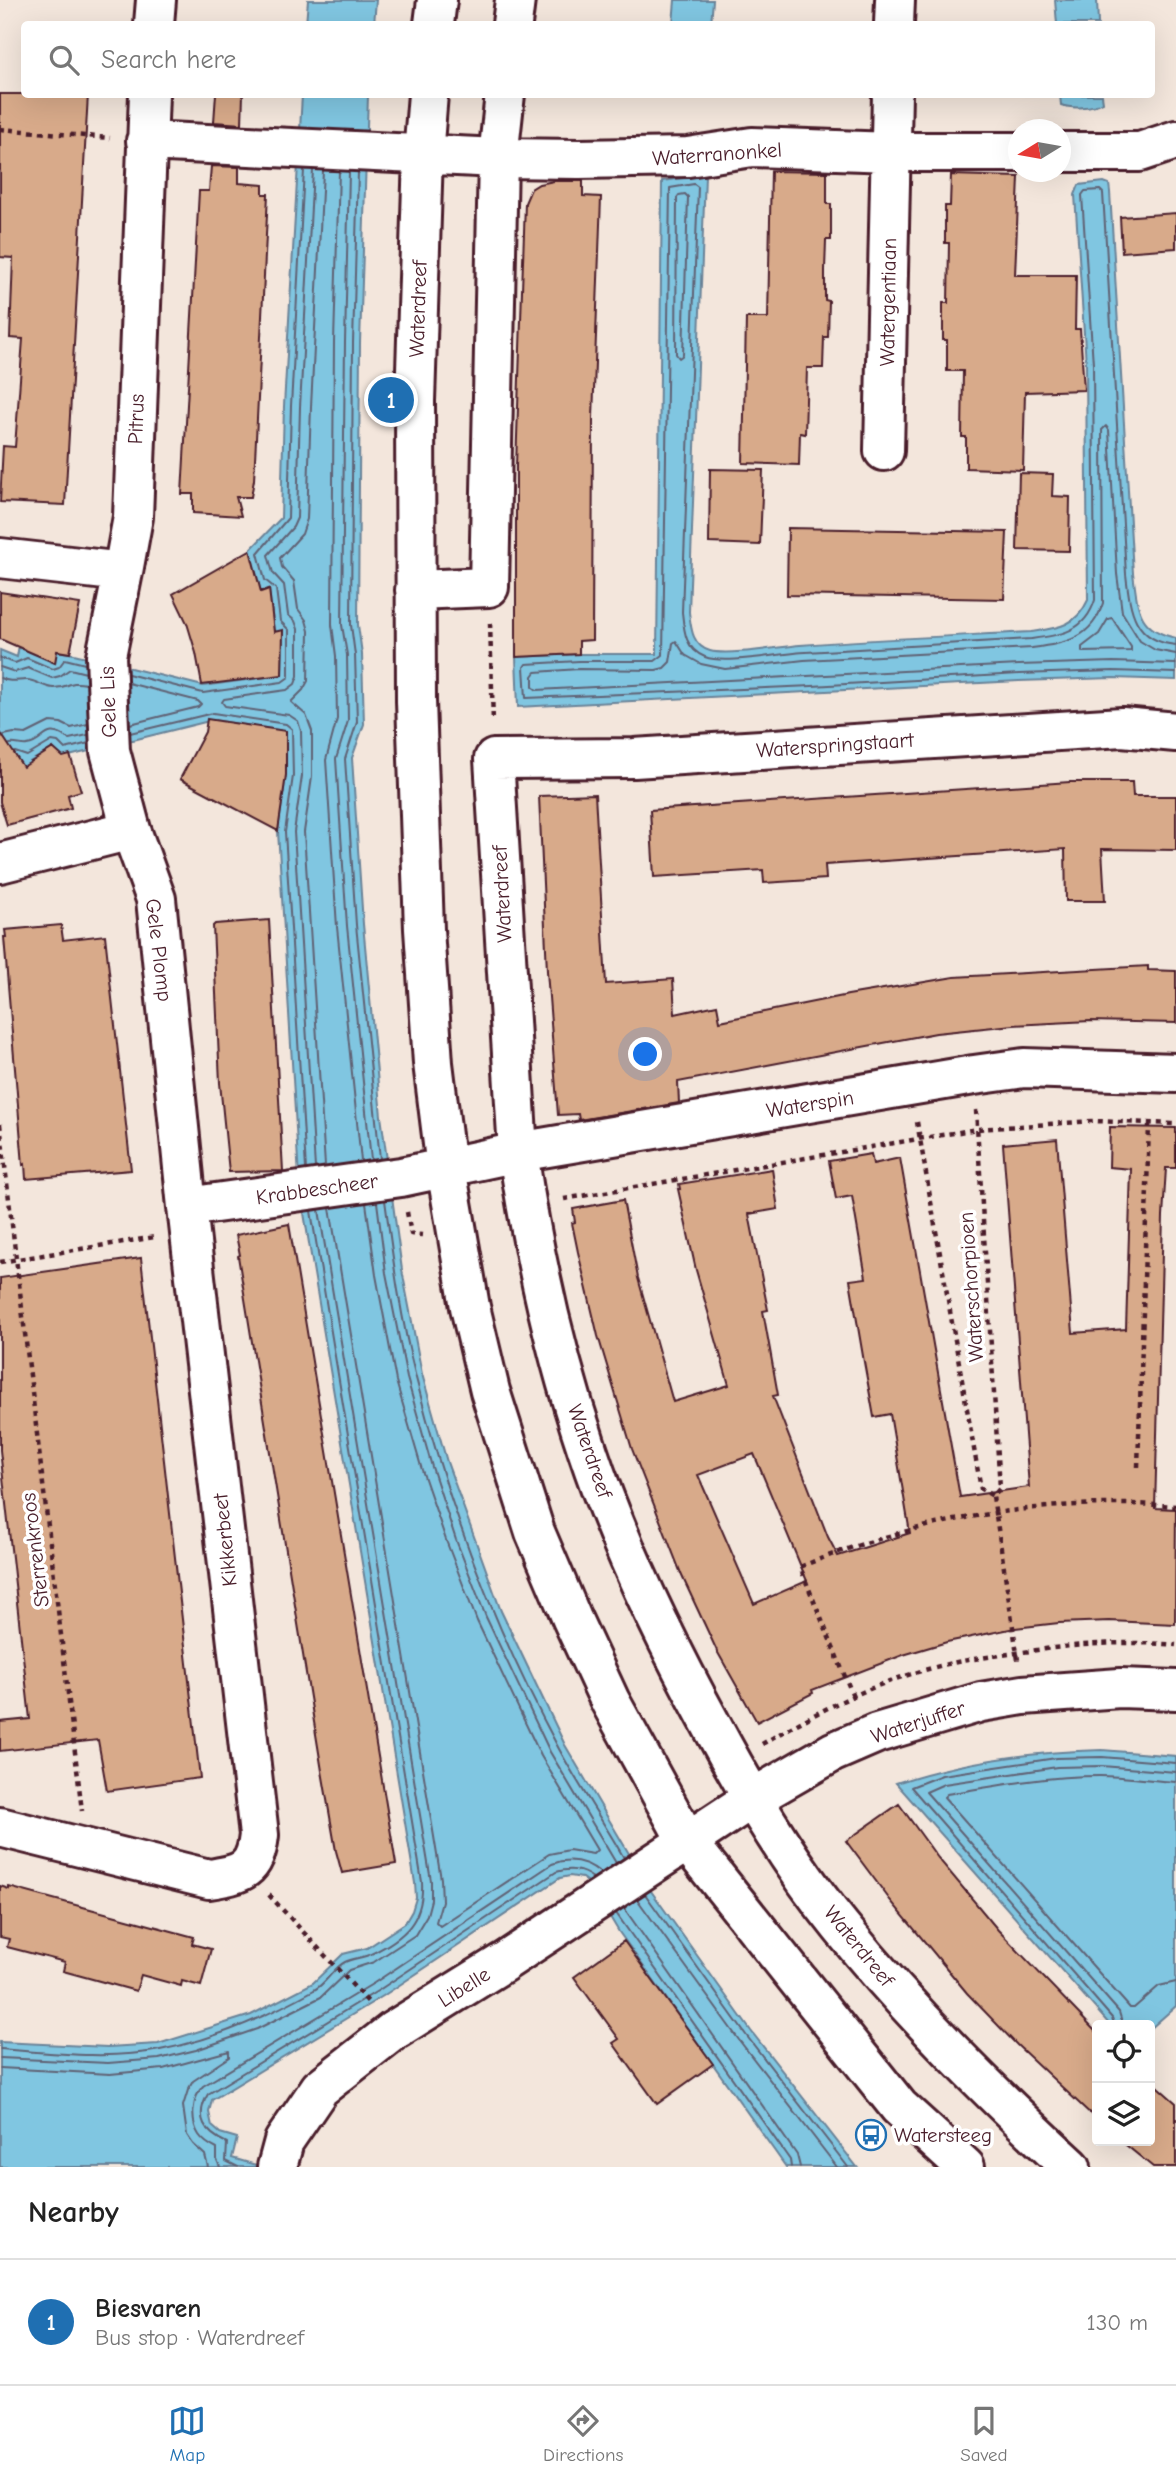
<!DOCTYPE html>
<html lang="en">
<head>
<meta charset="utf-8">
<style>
	body { margin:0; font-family:"Comic Neue",sans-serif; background:#f2f2f2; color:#222 }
	.controls { position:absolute; right:21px; bottom:21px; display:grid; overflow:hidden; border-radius:7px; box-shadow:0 7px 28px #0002 }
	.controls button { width:63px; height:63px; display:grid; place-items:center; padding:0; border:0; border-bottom:2px solid #e0e0e0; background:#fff; color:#222; font:35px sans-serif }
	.compass { position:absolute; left:1008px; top:119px; width:63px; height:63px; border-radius:50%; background:#fff; box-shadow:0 7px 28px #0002; rotate:259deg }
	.you { position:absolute; left:646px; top:1055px; width:24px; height:24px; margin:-18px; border:5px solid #fff; border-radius:50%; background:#1a73e8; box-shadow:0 0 0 10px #1a73e833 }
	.badge { display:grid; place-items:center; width:46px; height:46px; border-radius:50%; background:#1f6fb2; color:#fff; font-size:23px; font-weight:700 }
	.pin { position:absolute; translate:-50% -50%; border:4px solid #fff; box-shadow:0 2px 7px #0006 }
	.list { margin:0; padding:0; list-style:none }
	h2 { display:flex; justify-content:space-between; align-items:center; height:91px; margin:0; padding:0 28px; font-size:30px }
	h2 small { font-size:23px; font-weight:400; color:#767676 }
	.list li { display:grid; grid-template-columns:46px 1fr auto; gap:21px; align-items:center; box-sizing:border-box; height:126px; padding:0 28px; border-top:2px solid #e0e0e0 }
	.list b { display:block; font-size:26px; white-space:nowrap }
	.list p { margin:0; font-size:23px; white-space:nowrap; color:#767676 }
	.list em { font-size:23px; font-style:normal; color:#767676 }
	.icon { flex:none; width:38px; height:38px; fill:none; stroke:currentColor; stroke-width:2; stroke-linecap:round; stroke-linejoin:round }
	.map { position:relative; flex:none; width:1176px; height:2167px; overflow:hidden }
	.search { position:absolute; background:#fff; box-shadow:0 7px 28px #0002; left:21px; right:21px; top:21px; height:77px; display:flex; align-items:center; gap:18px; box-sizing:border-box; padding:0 24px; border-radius:7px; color:#767676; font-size:26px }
	.sheet { height:217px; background:#fff }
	nav { display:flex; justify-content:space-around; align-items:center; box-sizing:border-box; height:98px; border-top:2px solid #e0e0e0; background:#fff; font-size:19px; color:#767676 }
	nav a { display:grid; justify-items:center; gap:4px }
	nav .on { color:#1f6fb2 }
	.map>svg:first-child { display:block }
	.water { fill:#80c6e1; stroke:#6a8398; stroke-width:2 }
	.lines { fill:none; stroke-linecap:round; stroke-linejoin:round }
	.shore { stroke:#606274; stroke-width:2 }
	.building { fill:#d8aa8a; stroke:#4a1f2b; stroke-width:2; fill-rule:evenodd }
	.minor-casing { stroke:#4a1f2b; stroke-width:44 }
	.path { stroke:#4a1f2b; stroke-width:4.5; stroke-dasharray:5 5; stroke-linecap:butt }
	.minor { stroke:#fff; stroke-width:38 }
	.labels { text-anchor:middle; stroke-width:7; stroke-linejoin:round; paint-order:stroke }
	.street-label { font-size:21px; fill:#4a1f2b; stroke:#fff }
	.poi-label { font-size:21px; fill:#4a1f2b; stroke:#fff; text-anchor:start }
</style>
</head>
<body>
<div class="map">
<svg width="1176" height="2167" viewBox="0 0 1176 2167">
	<rect width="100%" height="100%" fill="#f3e6dc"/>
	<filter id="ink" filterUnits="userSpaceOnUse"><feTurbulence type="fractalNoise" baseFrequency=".0143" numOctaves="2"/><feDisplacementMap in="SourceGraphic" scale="14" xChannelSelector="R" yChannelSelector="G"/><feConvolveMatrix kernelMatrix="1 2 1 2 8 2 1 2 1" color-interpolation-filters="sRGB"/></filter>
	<g filter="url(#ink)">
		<!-- water -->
		<path class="water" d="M308,0H376L374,24H306Z
			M675,0H713L711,24H673Z
			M1055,0H1097L1098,24H1057Z
			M302,95H368L360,343L358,625L362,654L364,724L352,758L363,924L381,1116L402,1270L422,1374L447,1462L501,1611L565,1745L651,1891L751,2031L857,2167H786L619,1932L591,1885L582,1878L570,1876L560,1878L383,1996L212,2100L209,2112L212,2126L220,2133L237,2138L232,2158L263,2167H0V2042L108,2047L158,2044L251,2015L313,1983L343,1954L367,1948L405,1923L412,1911L416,1898L415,1883L304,1213L299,1178L278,831L286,775V731L213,720L57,759L53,748L30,762L32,766L20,769L0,768V650L17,657L19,645L70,653L203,686L282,675L283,630L274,632L269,589L261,592L250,550L281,518L284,406Z
			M1060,95H1102L1103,102C1093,108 1072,109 1061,105Z
			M705,175L689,612C691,628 692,646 710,651C729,656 778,647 800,645C877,639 954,636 1031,632C1057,628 1076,627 1088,600L1086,364L1075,195L1079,185L1104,182L1109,184L1110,192L1133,573C1138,608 1137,630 1176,638V680L1113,678L1019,681L518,707L516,657L579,654H657L662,181Z
			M1102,1750L1176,1756V2006L1150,2029V2025H1110L896,1783C963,1761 1031,1752 1102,1750Z"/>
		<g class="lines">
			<!-- shore -->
			<path class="shore" d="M313,170L300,407L297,518L293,527L268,555L273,573L284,585L288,615L295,621L298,629V676L295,684L287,690L224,699L222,702L225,706L289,715L298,721L301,731L302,776L294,832L315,1168
				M323,171L311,407L307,519L302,534L280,558L282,567L294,581L298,609L306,620L309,631L308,681L303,690L291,702L306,715L312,731V777L304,832L325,1166
				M339,171L334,342L332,625L336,656L337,719L326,760L337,927L361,1161
				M349,172L345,342L342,625L347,655L348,721L336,759L347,926L371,1160
				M358,172L353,343L351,625L355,655L357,722L345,759L356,925L380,1159
				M685,194L688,197L683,355L679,358L676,354L677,198L679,195Z
				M1112,618L1131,647V651L1082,652V647L1099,634L1108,619Z
				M1176,645C1133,641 1130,609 1126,574L1103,193L1100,190L1085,191L1082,195L1093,364L1095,600C1085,632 1061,635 1031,639C956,643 881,647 806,652C781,653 725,665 705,657C685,649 684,631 682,612L698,187L694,184L670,188L663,655L655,661H579L526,664L524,667L526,698L812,686L1019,674L1113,671L1176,673
				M1176,654L1155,650L1140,641L1122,612L1117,574L1109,430L1106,426L1102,430L1103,603C1092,639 1066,643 1032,648L804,660L725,669L701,664L685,655L676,641L673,643L670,662L664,668L656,670L579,669L536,672L533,676V687L537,690L1019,665L1113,662L1176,664
				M0,658L15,663L27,658L53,669L59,667L65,659L85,664
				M0,667L15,672L28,668L52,678L60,676L70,669L86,673
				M128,674L203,693L282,682L289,677V630L280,621L276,589L265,580L258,553L288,518L291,406L304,170
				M0,678C11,683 17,680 27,680C36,680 44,688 54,688C69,688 68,680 86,684
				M128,683L198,701L201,704L198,707L130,724
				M130,733L213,713L286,724L292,729L293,776L285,832L306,1169
				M4,735L14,733L26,734L50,722L61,723L71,728L88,724
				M10,744C16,743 22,746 27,745C46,743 43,722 69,739L88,735
				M15,752L27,756L52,741L58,742L65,749L89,743
				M385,1200C393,1260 401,1320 416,1378C448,1506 496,1632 559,1749C579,1786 603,1821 624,1858
				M377,1202L386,1273L407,1378L432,1467L456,1540L486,1617L550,1752L616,1863
				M330,1208L441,1879L442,1901L436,1922L440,1926L549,1854L569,1850L593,1854L597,1850L541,1756L477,1621L447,1543L422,1470L396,1381L376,1275L366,1203
				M1176,1782C1151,1781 1125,1776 1100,1776C1048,1776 998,1785 947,1794L944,1797L1130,2008H1134L1159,1986L1176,1982
				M645,1894L746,2035L848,2167
				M637,1899L739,2040L837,2167
				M624,1908L797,2155L800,2167
				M616,1913L790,2160L791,2167
				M1115,2025L1112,2018L911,1787L942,1775L1056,1758L1102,1757L1176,1763
				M1123,2025L1119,2012L926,1792L944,1784L1057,1767L1102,1766L1176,1772
				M0,2049C52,2053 109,2060 160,2050C214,2040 266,2017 314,1990C326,1984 333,1968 345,1962C353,1958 363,1958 371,1954C404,1938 424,1921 422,1882L311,1211
				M0,2058L108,2063L159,2059L196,2050L257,2029L321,1997L349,1970L374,1962L415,1935L427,1915L431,1900V1881L319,1210
				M0,2068L110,2074L163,2069L229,2051V2057L193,2081L188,2090L183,2106L187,2135L193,2144L205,2155L208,2167
				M220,2167L217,2160V2149C211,2146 203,2141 199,2135C190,2121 192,2098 203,2086L374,1983L552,1864C570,1857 586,1861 601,1873
				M238,2167L226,2161L227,2143C205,2133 194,2118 208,2094L379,1990L556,1872C570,1868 581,1869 593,1878"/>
		</g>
		<!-- building -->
		<path class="building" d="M0,94H88L65,505L0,502L3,446L15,447L23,339L10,338L13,258L0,257Z
			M216,94H243L242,124L214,122Z
			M211,166L239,167V183L263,185V194H268L254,480L251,497H236L241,516L193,513V494H182L199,191H209Z
			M771,171L827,172V204H831V240H826L825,270V300L829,301L828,337H824L823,368H807L805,434L800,433L799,465L743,463L746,318H768Z
			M951,175L1019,177L1015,275H1076L1075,329H1080L1084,390L1025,392L1023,470L966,468V437H962L963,371H947V340H943V303H948L949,243H945V206H950Z
			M554,181H583V196L601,197L593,418L592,640L579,641V654L516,657V466L525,203L531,189L539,184Z
			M1176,213V248L1122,252L1120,217Z
			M710,469L763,470L760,545L709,543Z
			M1019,473L1053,474L1052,496L1070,497L1069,551L1017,550Z
			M788,528L1007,532L1004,599L787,595Z
			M250,550L261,592L269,589L274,632L283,630L282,675L202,685L196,653L187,623L173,594Z
			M0,592L80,604L70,653L57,651L55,663L0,639Z
			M207,719L286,731V775L278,831L180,779L205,732Z
			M0,732L23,767L53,748L63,757L70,755L81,791L68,795L71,808L7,825L0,802Z
			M1070,782H1132L1133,796H1176V850L1102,849L1105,901H1066L1065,849L825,865L826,879L764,883L763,870L654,877L650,810Z
			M595,794L606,984L673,979L675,1014L717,1005L720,1021L848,995L954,977L1148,966V970L1176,971V1023L1090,1021L1013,1025L936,1033L678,1082L679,1103L579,1120L578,1114L558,1115L547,971L539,796Z
			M269,920L283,1171L229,1172L220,1083L213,926L215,924Z
			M61,925L63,940L105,935L131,1170L26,1179L25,1164L23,1165L4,937H6L5,930Z
			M1110,1127L1176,1128V1168H1166L1163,1216L1155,1508L1176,1509L1175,1624L1109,1621L1059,1623L1015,1628L947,1642L903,1655L812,1690L813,1693L757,1722L717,1651L682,1576L632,1449L598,1336L578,1252L572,1223L575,1222L573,1209L623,1200L638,1278L673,1402L729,1385L696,1270L678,1189H680L679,1184L772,1169L778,1209L749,1214L768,1310L763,1311L778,1395L773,1396L828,1537L838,1556L910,1533L890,1414L874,1417L864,1362L850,1280L866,1278L852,1196L836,1199L829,1161L871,1154L873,1164L900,1158L960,1497L1029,1487L1003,1144L1057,1139L1073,1333L1126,1329L1131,1169L1109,1167ZM754,1454L807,1581L754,1604L698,1475Z
			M289,1224L396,1864L342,1873L336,1851L322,1771L238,1256L240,1255L236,1235Z
			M141,1258L200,1778L107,1791L98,1740L0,1751V1722L30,1719L0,1450V1278Z
			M899,1804L938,1858L998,1930L1097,2033V2120L1017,2045L967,1993L890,1900L846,1841Z
			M0,1886L9,1889V1887L194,1937L192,1944L211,1949L201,1986L182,1981L181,1986L141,1975L136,1991L63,1971L65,1962L7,1947L9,1939L0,1937Z
			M624,1941L713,2064L657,2104L613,2043L619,2039L574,1977Z
			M1150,2080L1176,2103V2167H1153L1121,2141H1150Z"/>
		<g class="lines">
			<!-- minor casing -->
			<g class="minor-casing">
				<path id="minor" d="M154,24L156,0
					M434,24L437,0
					M512,24L515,0
					M894,24L895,0
					M428,94L423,155L415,401L416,701L424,929L433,1063L446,1168L470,1307L490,1391L535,1532L572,1619L610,1701L687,1841L899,2107L965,2167
					M146,141L498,158L579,159L688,157L752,147L891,152H1018
					M1060,152H1140L1176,140
					M884,451L892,94
					M0,558L123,572L133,517L149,94
					M123,572L106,656L110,751L131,830
					M415,590L489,587L498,158L505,94
					M0,863L131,830L156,899L187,1207L259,1835C255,1871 242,1874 209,1879L0,1827
					M187,1207L401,1177L518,1152L974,1075L1024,1068L1176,1073
					M277,2167L284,2141L320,2088L393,2031L504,1962L753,1798L833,1752L877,1733L981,1702L1023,1695L1120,1688L1176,1690
					M1071,2167C990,2092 911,2014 841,1927C792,1867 750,1797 713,1728C665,1640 620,1548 588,1452C555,1354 533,1254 518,1152L494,759L634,758L1122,727L1176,732"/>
			</g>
			<!-- path -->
			<path class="path" d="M0,129L110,138
				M490,623L493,723
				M976,1110L1000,1488L993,1496L1018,1660
				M917,1122L981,1489L993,1496
				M0,1124L82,1811
				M564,1199L977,1129L1093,1121L1176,1124
				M407,1212L411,1234L422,1235
				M0,1262L155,1237
				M1138,1467L1149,1125
				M853,1696L800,1567C918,1518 1048,1497 1176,1506
				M762,1744C816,1712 871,1684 932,1668C960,1660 988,1657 1016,1653C1070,1645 1122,1640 1176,1645
				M269,1895L370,2004"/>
			<!-- minor -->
			<use href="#minor" class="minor"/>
		</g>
	</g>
	<!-- icons -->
	<defs>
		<g id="bus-ring" transform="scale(1.575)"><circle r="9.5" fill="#fff" stroke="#1f6fb2" stroke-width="1.5"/><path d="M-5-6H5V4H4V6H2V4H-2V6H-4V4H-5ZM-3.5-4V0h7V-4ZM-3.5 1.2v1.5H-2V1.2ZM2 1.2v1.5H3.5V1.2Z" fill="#1f6fb2"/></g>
	</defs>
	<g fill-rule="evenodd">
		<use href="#bus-ring" x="871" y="2135"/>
	</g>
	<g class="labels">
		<!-- street labels -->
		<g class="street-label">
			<text transform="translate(717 154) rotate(-4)" y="7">Waterranonkel</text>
			<text transform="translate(888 302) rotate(-89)" y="7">Watergentiaan</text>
			<text transform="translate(418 309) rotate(-88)" y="7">Waterdreef</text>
			<text transform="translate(136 419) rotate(-88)" y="7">Pitrus</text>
			<text transform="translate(108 702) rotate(-92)" y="7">Gele Lis</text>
			<text transform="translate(835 745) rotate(-4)" y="7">Waterspringstaart</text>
			<text transform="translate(502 894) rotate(-93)" y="7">Waterdreef</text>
			<text transform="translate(159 950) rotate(83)" y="7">Gele Plomp</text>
			<text transform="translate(810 1104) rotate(-9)" y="7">Waterspin</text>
			<text transform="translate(317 1189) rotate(-8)" y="7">Krabbescheer</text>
			<text transform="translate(971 1287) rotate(-94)" y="7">Waterschorpioen</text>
			<text transform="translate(590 1451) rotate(71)" y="7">Waterdreef</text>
			<text transform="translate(225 1540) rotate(-96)" y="7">Kikkerbeet</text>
			<text transform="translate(35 1550) rotate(-97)" y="7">Sterrenkroos</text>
			<text transform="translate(918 1722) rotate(-18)" y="7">Waterjuffer</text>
			<text transform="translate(859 1946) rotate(51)" y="7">Waterdreef</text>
			<text transform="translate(464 1987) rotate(-32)" y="7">Libelle</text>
		</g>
		<!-- poi labels -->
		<g class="poi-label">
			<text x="894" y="2142">Watersteeg</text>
		</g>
	</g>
</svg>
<div class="controls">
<button><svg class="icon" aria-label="locate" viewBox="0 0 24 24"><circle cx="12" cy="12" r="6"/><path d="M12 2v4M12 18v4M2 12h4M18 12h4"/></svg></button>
<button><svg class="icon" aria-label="layers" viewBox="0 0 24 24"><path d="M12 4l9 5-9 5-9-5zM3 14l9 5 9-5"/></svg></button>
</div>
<svg class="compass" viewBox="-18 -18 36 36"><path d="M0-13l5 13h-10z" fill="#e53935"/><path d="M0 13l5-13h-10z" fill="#767676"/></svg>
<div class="you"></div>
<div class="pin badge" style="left:391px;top:400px">1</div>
<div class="search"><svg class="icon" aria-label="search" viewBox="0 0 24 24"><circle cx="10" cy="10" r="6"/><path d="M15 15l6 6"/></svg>Search here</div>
</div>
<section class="sheet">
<h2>Nearby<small></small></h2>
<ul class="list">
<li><span class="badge">1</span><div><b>Biesvaren</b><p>Bus stop · Waterdreef</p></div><em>130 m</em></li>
</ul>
</section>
<nav>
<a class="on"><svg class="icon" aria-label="map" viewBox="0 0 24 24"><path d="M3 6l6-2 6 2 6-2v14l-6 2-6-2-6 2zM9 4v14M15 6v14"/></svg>Map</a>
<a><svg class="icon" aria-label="directions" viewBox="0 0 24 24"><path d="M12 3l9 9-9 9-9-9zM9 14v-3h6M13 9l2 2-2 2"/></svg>Directions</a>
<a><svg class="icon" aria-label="saved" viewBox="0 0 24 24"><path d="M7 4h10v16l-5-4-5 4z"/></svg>Saved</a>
</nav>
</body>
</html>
